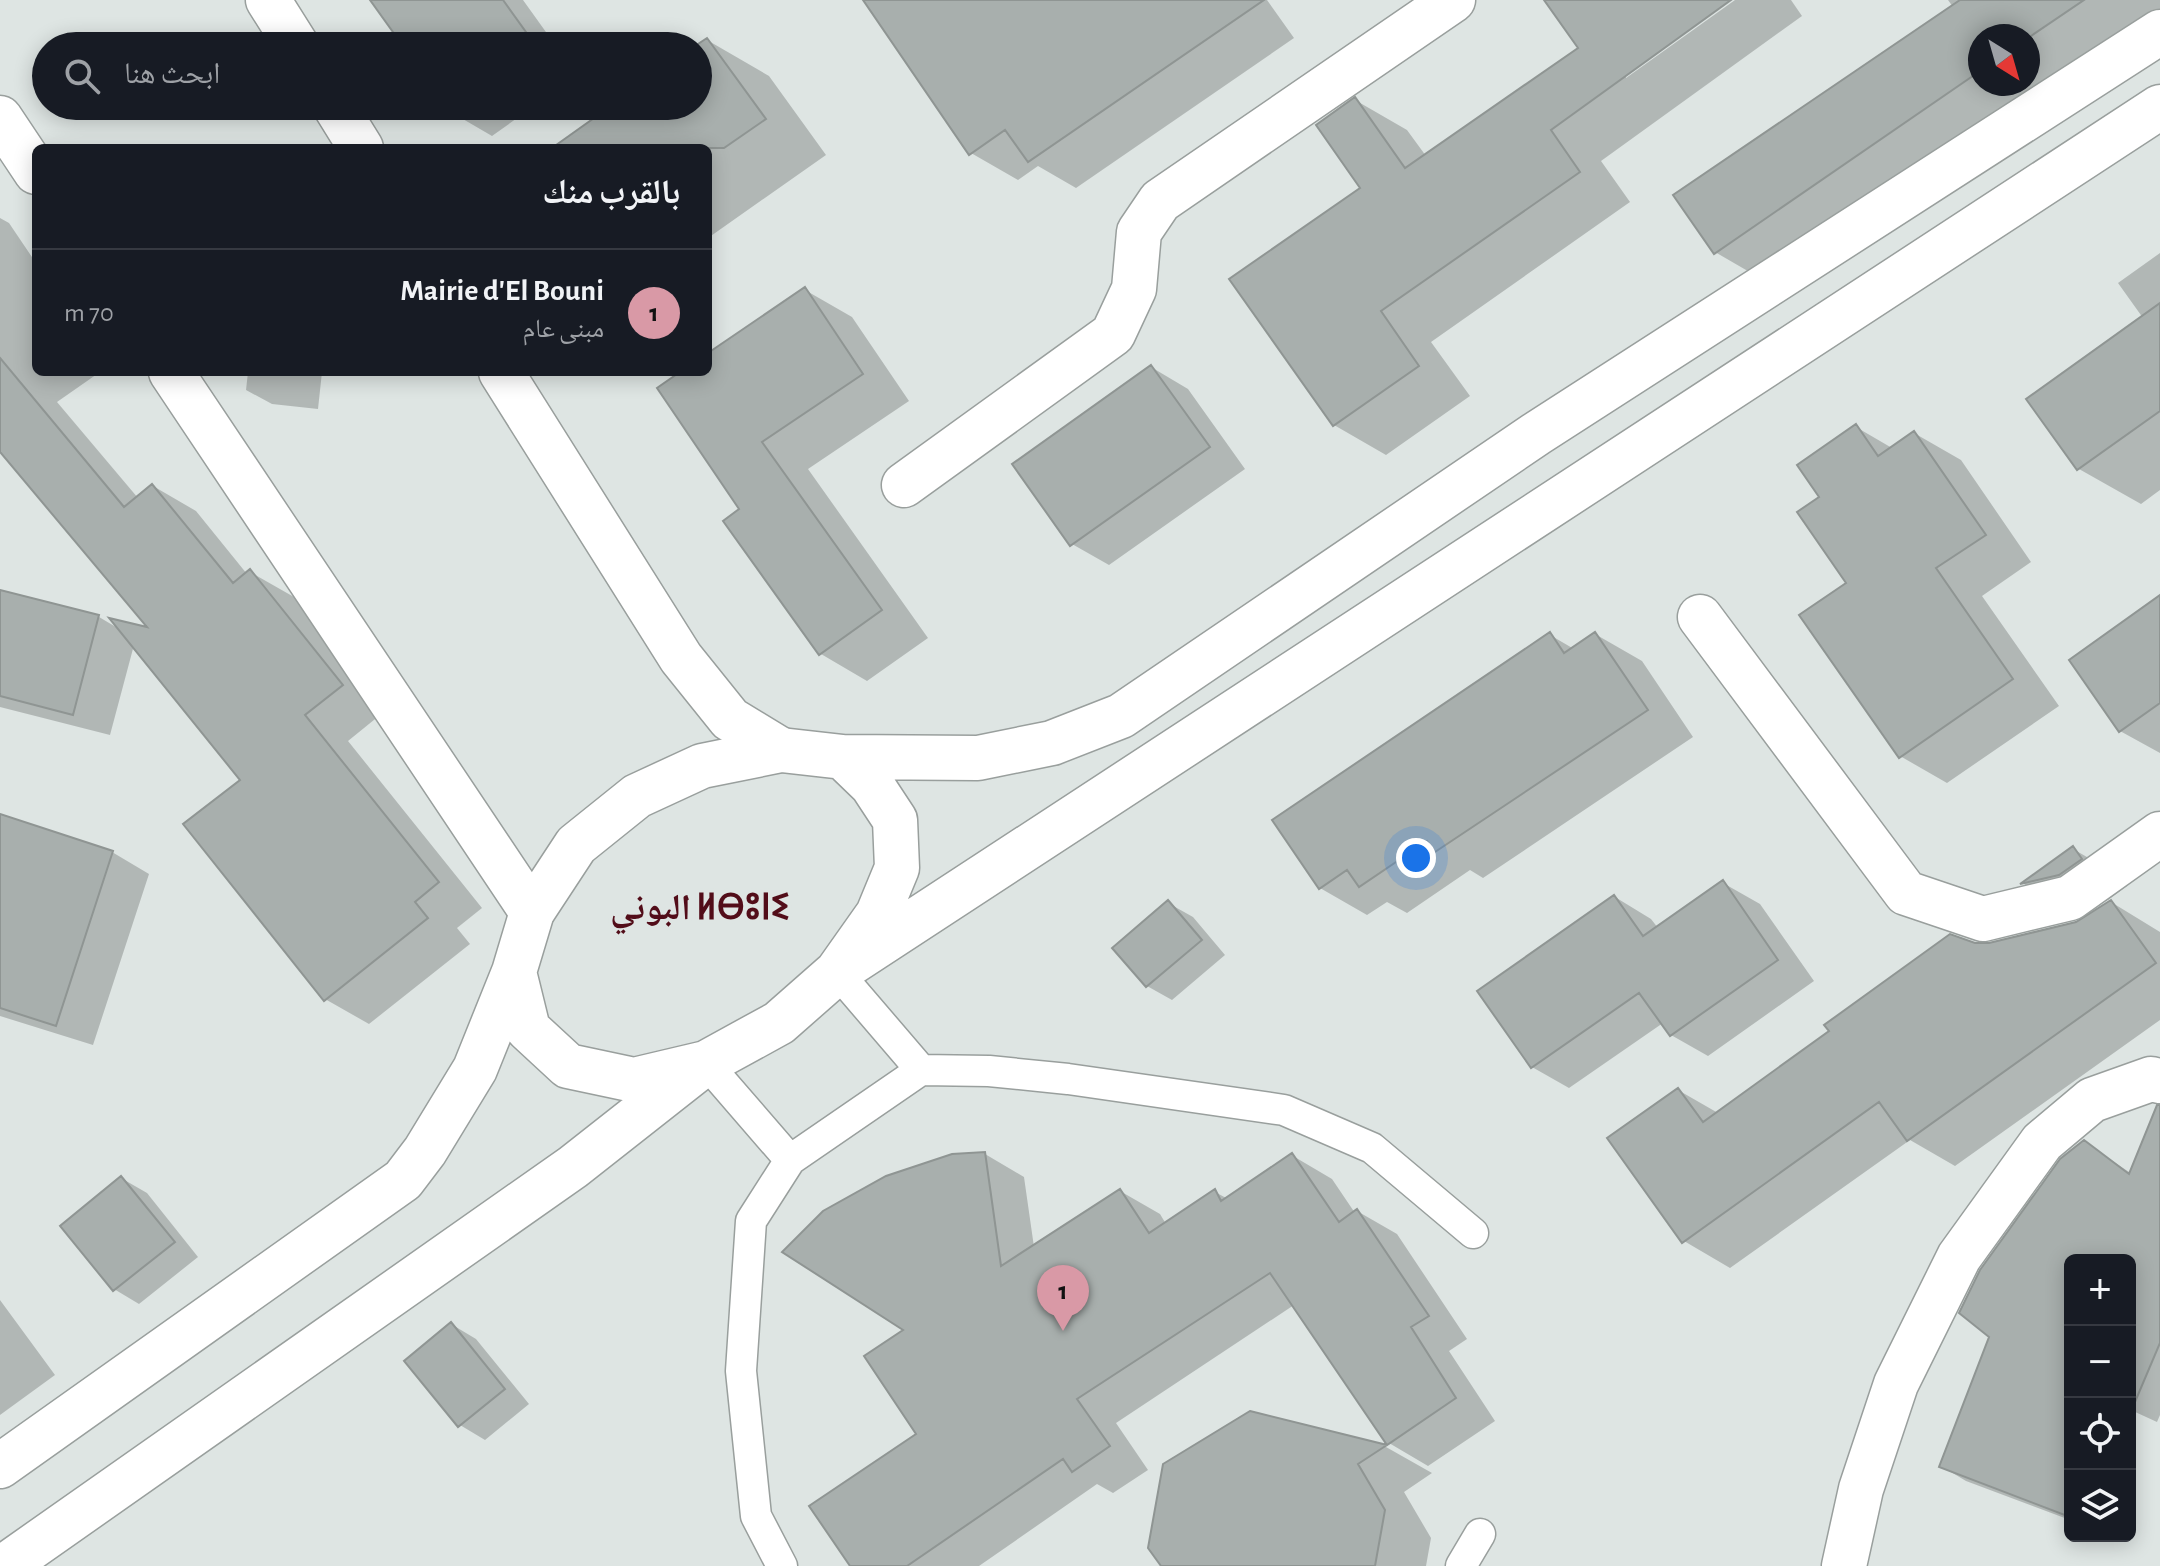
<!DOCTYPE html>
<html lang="ar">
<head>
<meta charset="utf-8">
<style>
	body { margin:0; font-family:"Alegreya Sans","Noto Naskh Arabic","Noto Sans Tifinagh",sans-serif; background:#242831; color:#f1f3f6; direction:rtl }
	.controls { position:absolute; right:24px; bottom:24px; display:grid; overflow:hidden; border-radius:12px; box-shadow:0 4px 20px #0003 }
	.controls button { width:72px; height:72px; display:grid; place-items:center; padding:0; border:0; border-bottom:2px solid #363941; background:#171b24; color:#f1f3f6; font:40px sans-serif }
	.compass { position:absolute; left:1968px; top:24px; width:72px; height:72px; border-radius:50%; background:#171b24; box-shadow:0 4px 20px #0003; rotate:143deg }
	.you { position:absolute; left:1416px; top:858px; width:28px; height:28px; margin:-20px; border:6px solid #fff; border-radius:50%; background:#1a73e8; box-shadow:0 0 0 12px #1a73e833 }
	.badge { display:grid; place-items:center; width:52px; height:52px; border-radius:50%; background:#d999a6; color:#111; font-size:26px; font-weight:700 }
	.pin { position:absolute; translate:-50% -66px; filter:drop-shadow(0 2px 4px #0008) }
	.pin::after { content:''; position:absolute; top:42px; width:28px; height:24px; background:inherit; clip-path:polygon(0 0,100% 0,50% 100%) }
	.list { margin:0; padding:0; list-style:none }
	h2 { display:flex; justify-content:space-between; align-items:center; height:104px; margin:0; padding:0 32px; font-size:34px }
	h2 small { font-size:26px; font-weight:400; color:#9ea1a6 }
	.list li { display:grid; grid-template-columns:52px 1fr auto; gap:24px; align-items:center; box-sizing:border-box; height:128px; padding:0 32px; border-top:2px solid #363941 }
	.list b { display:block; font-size:30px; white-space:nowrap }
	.list p { margin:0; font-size:26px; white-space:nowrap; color:#9ea1a6 }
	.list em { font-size:26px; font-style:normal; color:#9ea1a6 }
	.icon { flex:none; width:44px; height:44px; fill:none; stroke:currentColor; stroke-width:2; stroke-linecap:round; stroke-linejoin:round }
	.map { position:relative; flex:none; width:2160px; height:1566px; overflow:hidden; direction:ltr }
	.search { position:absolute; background:#171b24; box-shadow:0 4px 20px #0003; left:32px; top:32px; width:680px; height:88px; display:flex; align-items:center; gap:20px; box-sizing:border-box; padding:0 28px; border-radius:44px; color:#9ea1a6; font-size:30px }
	.panel { position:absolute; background:#171b24; box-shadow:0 4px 20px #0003; left:32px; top:144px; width:680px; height:232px; border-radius:12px; direction:rtl }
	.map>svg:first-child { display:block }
	.shadow { fill:#0003; fill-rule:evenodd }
	.building { fill:#a8afad; stroke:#8f9593; stroke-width:2 }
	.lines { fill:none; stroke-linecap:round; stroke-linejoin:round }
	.service-casing { stroke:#999f9d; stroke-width:33 }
	.minor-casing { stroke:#999f9d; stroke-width:47 }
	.tertiary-casing { stroke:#999f9d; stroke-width:47 }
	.secondary-casing { stroke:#999f9d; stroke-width:47 }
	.service { stroke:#fff; stroke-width:30 }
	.minor { stroke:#fff; stroke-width:44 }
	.tertiary { stroke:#fff; stroke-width:44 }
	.secondary { stroke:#fff; stroke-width:44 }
	.labels { text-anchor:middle; stroke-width:8; stroke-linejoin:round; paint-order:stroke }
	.district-label { font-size:36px; font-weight:bold; fill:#520d19; stroke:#dee5e3 }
</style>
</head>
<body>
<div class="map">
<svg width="2160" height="1566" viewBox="0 0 2160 1566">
	<rect width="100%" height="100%" fill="#dee5e3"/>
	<!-- shadow -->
	<path class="shadow" d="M373,0H523L556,46H406Z
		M865,0H1267L1294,38L1076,188L1038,166L1018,180L971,153Z
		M1556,0H1728L1626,73V78L1735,0H1791L1802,16L1601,161L1630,202L1431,342L1470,396L1386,455L1334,425L1363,188L1355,100L1407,130L1426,156L1581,48Z
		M1948,0H2160V13L1765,281L1715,252L1953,7ZM1980,36H2028V84H1980Z
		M707,40L769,76L826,155L708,238V148H576L615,106H698V47Z
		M449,106H534L492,136L456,115Z
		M0,218L9,223L36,263V372H100L57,402L138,498L153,486L196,511L247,574L250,572L294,597L385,711L348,741L482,908L457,928L470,944L369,1024L325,999L242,780L134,645L110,735L0,707V592L99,617L121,630L152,631L0,437Z
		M2160,253V490L2141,504L2079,469L2143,318L2118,283Z
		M805,290L852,317L909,401L808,469L928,638L867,681L821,654L726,521L742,509L684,372H708V356Z
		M1151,367L1188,389L1245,469L1109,565L1072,544Z
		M248,372H322L318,409L272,404L246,390Z
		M1856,427L1892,448L1914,433L1961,460L2031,562L1982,596L2059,706L1947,783L1900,756L1821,498Z
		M2160,598V753L2120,731Z
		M1595,634L1642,661L1693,737L1483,878L1470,870L1407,913L1387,902L1367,915L1320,888L1550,635L1574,649Z
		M0,817L112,852L149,874L93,1045L0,1016Z
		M2073,849L2120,876L2127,886L2108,900L2069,910L2024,884Z
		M1723,883L1760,904L1814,981L1708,1056L1671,1035L1663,1023L1569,1088L1532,1067L1615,897L1651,919L1658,928Z
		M2111,902L2160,932V1020L1955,1166L1910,1140L1730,1268L1684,1241L1678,1090L1718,1113L1832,1032L1975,945H1989L2077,924Z
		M1168,903L1193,917L1225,955L1172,1000L1147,986Z
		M2084,1142L2132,1174L2160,1154V1415L2157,1422L2133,1411L2130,1418V1260H2070V1520L1966,1481L1941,1466Z
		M985,1154L1024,1177L1034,1247L1120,1191L1160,1214L1166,1224L1215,1192L1228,1199L1293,1156L1332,1179L1355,1213L1357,1211L1397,1234L1467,1339L1449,1351L1495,1421L1428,1466L1389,1443L1294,1305L1116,1423L1148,1470L1113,1493L1097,1484L979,1566H852L919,1434L907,1330Z
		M121,1178L147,1193L198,1257L139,1304L114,1289Z
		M0,1300L55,1375L0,1415Z
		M451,1324L476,1339L529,1404L485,1440L460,1425Z
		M1251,1414L1386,1447L1432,1473L1404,1492L1431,1538L1426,1566H1163Z"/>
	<!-- building -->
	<path class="building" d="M370,0H503L536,46H403Z
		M863,0H1264L1028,162L1005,130L969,155Z
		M1544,0H1731L1551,130L1580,172L1381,311L1419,366L1333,426L1229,279L1360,188L1316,125L1355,97L1405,168L1578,48Z
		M1960,0H2084L2028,38V36H1980V71L1714,254L1673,195Z
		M707,38L766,119L724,148H552L611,106H698V46H695Z
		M805,287L863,374L762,442L882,610L819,655L723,521L739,509L657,388L680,372H708V353Z
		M2160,303V411L2077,470L2026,399Z
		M0,358L124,507L152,484L233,583L250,569L343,685L305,715L439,882L415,902L428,918L324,1001L183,824L240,780L109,618L147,627L0,452Z
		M1151,365L1210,447L1070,546L1012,464Z
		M1856,424L1878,456L1914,431L1986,535L1936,568L2013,679L1899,758L1799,615L1846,583L1797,512L1819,497L1797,465Z
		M0,590L99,615L73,715L0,696Z
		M2160,595V703L2119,732L2069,660Z
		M1550,632L1564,653L1595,632L1648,710L1435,852L1427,841L1359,887L1347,870L1319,889L1272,820Z
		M0,814L113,851L56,1026L0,1008Z
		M2073,846L2082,859L2059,875L2020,884Z
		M1723,880L1778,960L1670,1036L1639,993L1531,1068L1477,991L1614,895L1643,936Z
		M1168,900L1202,940L1146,987L1112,948Z
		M2111,900L2156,963L1907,1141L1879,1102L1682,1243L1607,1138L1678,1088L1703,1122L1829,1031L1824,1025L1950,934L1975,943H1989L2076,922Z
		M2157,1105H2160V1343L2132,1409L2130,1260H2070V1517L1939,1467L1989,1337L1959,1313L1980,1270L2060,1159L2084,1140L2129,1174Z
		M985,1152L1001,1266L1120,1189L1149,1233L1215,1189L1221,1201L1292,1153L1339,1222L1357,1209L1429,1316L1411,1327L1456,1398L1387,1445L1270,1273L1077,1399L1110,1446L1072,1472L1063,1459L907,1566H850L809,1506L916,1434L864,1356L903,1330L782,1252L823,1211L886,1176L952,1154Z
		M121,1176L175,1242L113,1291L60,1226Z
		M451,1322L505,1389L458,1427L404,1361Z
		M1250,1411L1387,1445L1358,1464L1385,1510L1375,1566H1161L1148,1548L1163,1464Z"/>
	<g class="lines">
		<!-- service casing -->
		<g class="service-casing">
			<path id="service" d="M837,972L921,1070L989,1071L1068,1079L1284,1110L1372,1148L1473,1233
				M706,1063L790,1160L751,1221L741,1371L756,1516L782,1566
				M790,1160L921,1070
				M1461,1566L1480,1534"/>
		</g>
		<!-- minor casing -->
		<g class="minor-casing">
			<path id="minor" d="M904,485L1113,334L1134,289L1139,232L1160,201L1453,0
				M1700,617L1906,893L1983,919L2070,898L2160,834
				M1844,1566L1861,1489L1896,1384L1959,1257L2042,1142L2092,1100L2151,1079L2160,1081"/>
		</g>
		<!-- tertiary casing -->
		<g class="tertiary-casing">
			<path id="tertiary" d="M268,0L297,46
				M335,106L361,148
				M0,118L36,172
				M171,372L532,912
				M501,372L681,658L730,719L781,750"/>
		</g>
		<!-- secondary casing -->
		<g class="secondary-casing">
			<path id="secondary" d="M781,750L843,757L872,785L895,820L897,868L878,914L837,972L779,1023L706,1063L634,1080L568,1066L528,1029L514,972L532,912L576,845L637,796L702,766Z
				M843,757L978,758L1052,743L1121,716L1536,434L2160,32
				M837,972L2160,107
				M0,1466L403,1180L425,1151L475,1069L514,972
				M5,1566L573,1167L695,1071"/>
		</g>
		<!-- service -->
		<use href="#service" class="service"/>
		<!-- minor -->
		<use href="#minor" class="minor"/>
		<!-- tertiary -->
		<use href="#tertiary" class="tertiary"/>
		<!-- secondary -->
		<use href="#secondary" class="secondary"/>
	</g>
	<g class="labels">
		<!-- district labels -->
		<g class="district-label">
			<text x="700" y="919">البوني ⵍⴱⵓⵏⵉ</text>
		</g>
	</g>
</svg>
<div class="controls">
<button>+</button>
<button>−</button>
<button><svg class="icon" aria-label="locate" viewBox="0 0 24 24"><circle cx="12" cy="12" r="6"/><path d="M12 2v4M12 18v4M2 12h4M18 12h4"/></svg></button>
<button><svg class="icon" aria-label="layers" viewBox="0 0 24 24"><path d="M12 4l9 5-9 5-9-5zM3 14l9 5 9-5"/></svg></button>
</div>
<svg class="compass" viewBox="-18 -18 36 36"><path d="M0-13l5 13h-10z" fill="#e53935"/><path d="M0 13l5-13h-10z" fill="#9ea1a6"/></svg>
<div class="you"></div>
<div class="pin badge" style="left:1063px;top:1331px">1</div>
<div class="search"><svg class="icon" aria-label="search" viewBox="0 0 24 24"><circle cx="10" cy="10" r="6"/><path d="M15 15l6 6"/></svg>ابحث هنا</div>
<section class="panel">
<h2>بالقرب منك<small></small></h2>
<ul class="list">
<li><span class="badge">1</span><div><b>Mairie d'El Bouni</b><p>مبنى عام</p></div><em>70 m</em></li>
</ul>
</section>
</div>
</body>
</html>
